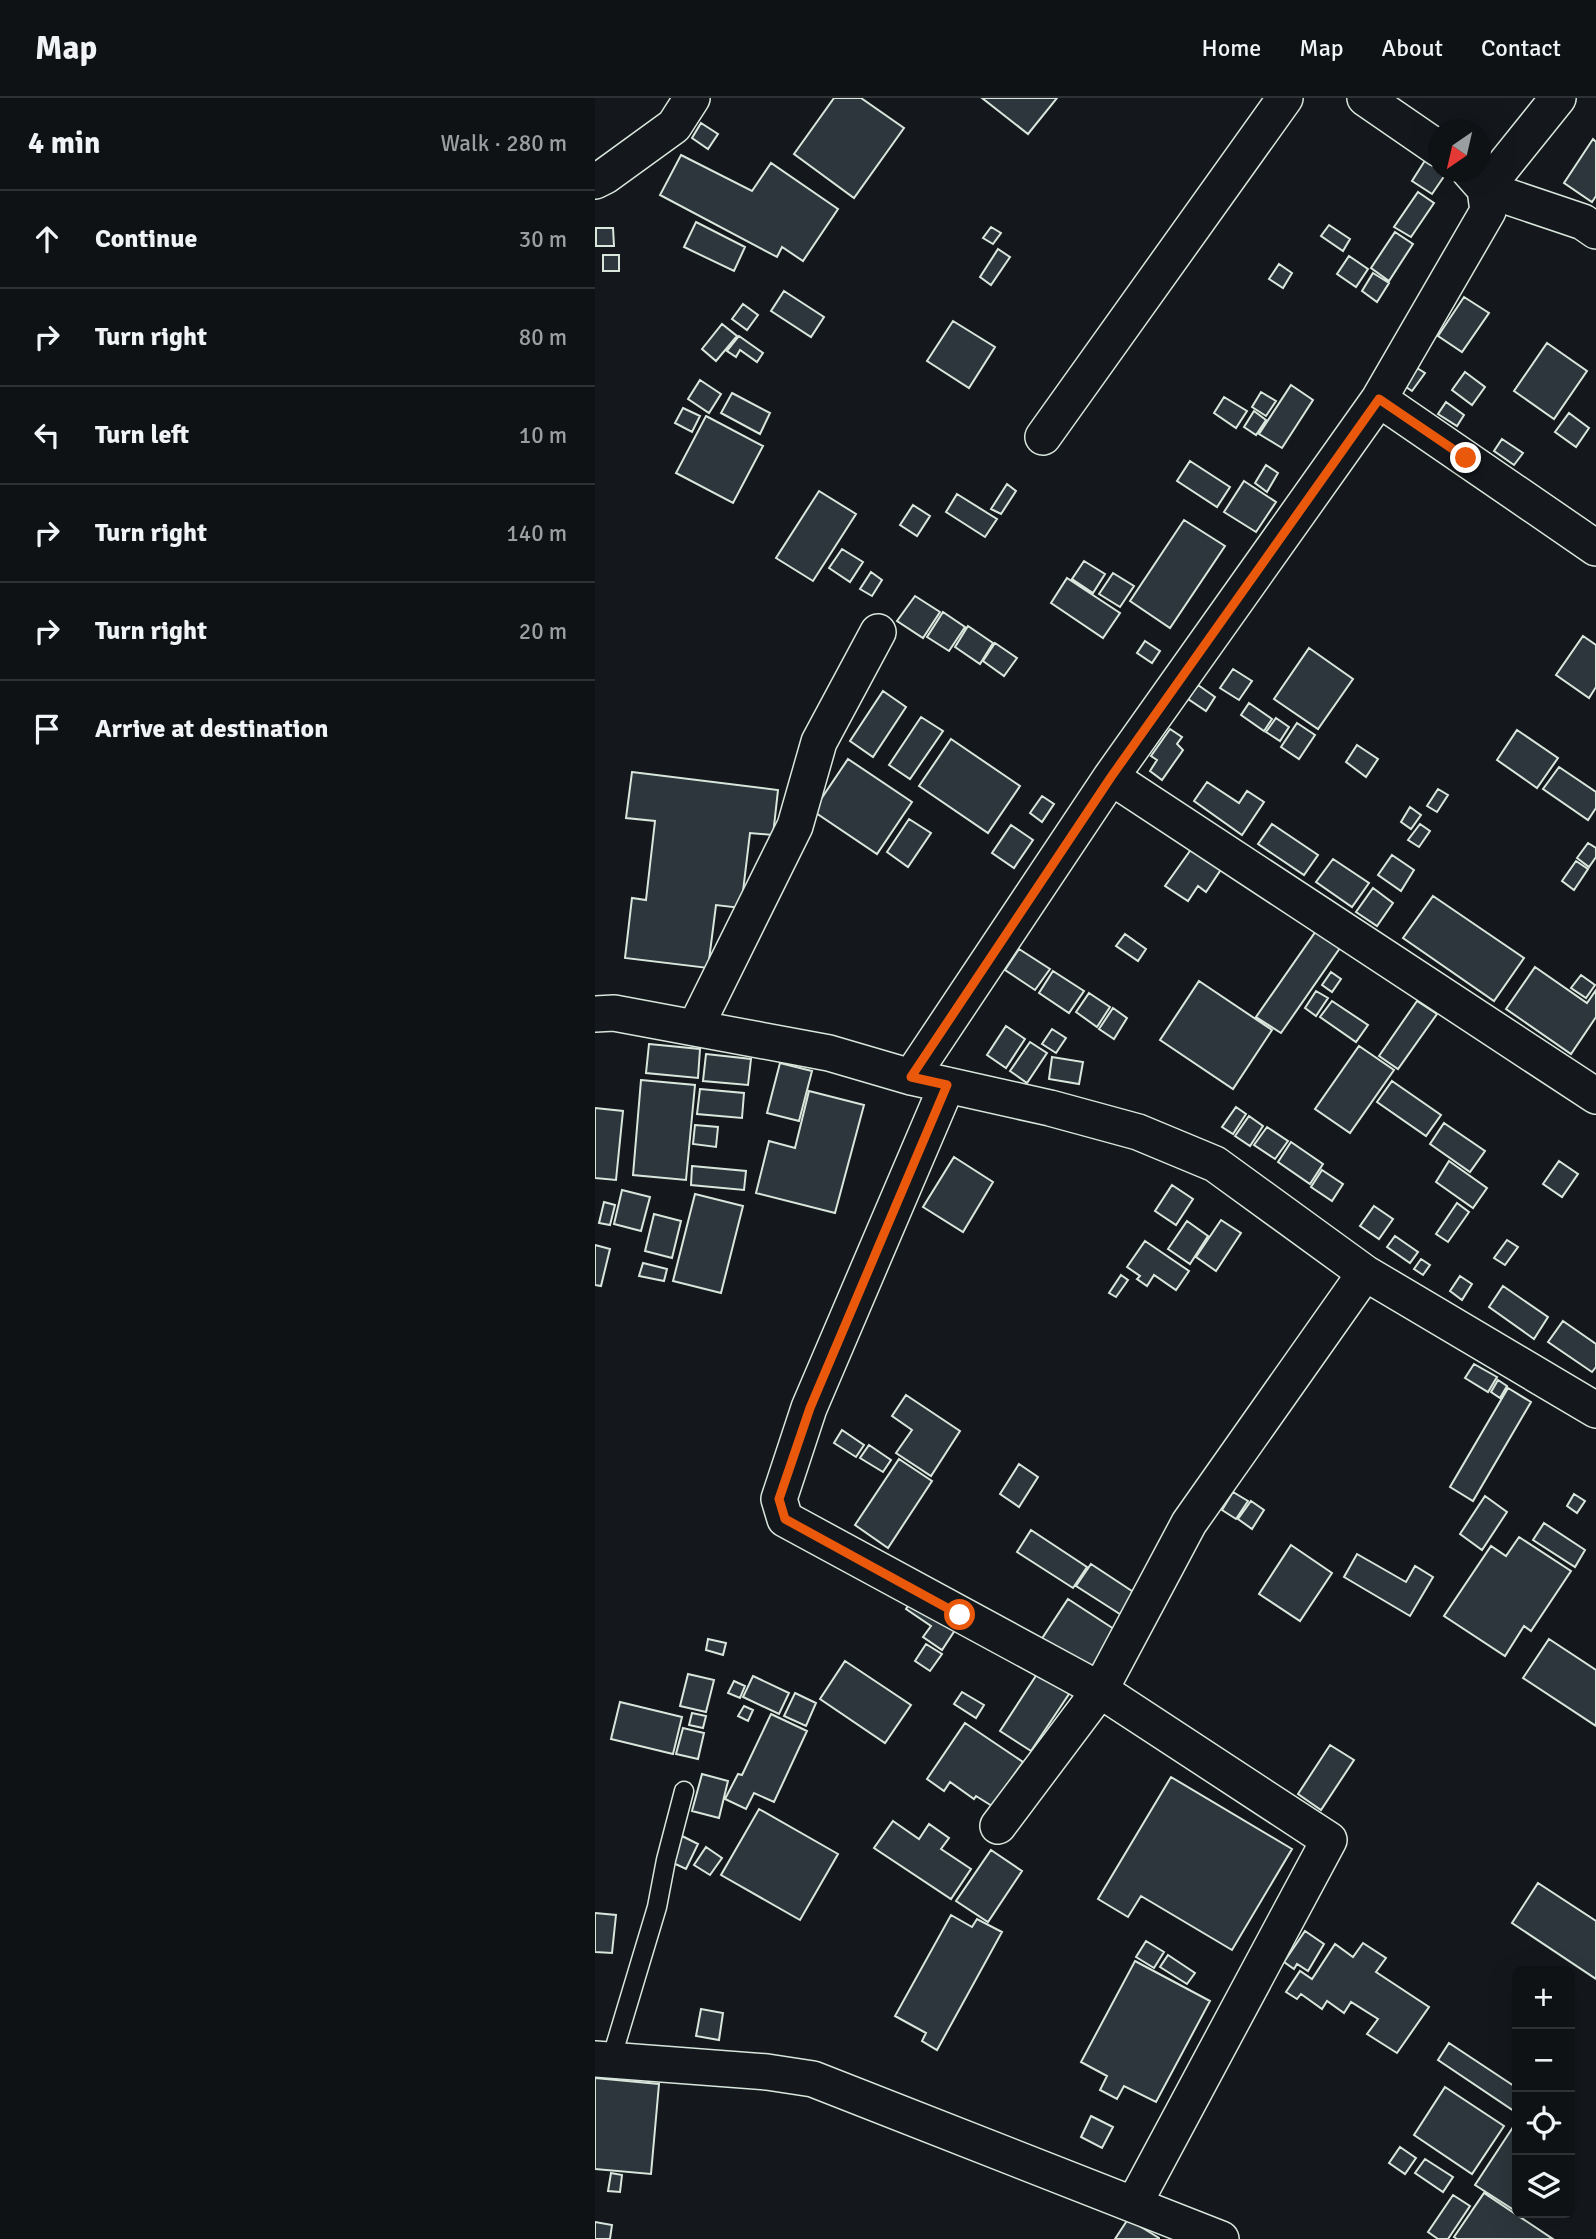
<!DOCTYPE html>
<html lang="en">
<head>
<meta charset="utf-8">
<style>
	body { margin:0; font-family:Signika,sans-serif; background:#181b1e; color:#f1f3f6 }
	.controls { position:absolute; right:21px; bottom:21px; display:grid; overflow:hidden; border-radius:10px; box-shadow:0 7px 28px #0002 }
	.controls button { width:63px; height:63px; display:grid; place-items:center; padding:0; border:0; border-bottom:2px solid #2f3234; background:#0f1215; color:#f1f3f6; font:35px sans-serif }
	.compass { position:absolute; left:833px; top:21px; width:63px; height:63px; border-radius:50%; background:#0f1215; box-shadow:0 7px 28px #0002; rotate:214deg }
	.stop { position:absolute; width:21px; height:21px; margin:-16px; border:5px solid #ea580c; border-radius:50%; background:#fff }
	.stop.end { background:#ea580c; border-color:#fff; box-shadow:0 2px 7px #0008 }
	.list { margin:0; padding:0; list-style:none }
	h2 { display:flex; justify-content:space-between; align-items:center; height:91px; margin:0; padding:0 28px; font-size:30px }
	h2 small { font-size:23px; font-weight:400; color:#9b9ea0 }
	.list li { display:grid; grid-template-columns:46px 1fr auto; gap:21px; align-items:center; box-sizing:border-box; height:98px; padding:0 28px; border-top:2px solid #2f3234 }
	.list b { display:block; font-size:26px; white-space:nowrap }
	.list em { font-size:23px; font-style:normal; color:#9b9ea0 }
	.icon { flex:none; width:38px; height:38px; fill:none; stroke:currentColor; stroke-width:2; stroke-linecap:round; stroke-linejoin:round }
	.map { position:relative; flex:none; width:1001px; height:2141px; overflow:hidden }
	header { display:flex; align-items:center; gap:42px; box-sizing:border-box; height:98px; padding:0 35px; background:#0f1215; border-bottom:2px solid #2f3234 }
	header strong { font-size:33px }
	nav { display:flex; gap:38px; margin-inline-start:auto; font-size:24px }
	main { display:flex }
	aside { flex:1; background:#0f1215 }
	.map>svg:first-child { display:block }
	.building { fill:#2c363c; stroke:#d8e6dc; stroke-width:2 }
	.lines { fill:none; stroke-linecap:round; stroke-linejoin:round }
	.lane-casing { stroke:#d8e6dc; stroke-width:21 }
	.street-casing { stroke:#d8e6dc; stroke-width:38 }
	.lane { stroke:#14181c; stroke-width:18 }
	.street { stroke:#14181c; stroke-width:35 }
	.route { stroke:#ea580c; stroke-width:9 }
</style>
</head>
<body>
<header>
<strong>Map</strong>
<nav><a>Home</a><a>Map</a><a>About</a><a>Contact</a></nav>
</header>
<main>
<aside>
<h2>4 min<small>Walk · 280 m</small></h2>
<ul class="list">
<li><svg class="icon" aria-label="ahead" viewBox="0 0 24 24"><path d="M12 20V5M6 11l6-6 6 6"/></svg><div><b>Continue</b></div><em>30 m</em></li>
<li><svg class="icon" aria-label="right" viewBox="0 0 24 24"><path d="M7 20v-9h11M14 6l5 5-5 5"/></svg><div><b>Turn right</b></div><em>80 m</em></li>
<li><svg class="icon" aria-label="left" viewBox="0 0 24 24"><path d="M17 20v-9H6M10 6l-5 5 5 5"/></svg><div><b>Turn left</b></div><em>10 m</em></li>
<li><svg class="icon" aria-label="right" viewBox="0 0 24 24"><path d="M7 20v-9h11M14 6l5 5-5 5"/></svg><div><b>Turn right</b></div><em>140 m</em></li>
<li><svg class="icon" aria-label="right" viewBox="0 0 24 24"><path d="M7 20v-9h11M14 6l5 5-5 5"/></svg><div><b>Turn right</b></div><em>20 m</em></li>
<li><svg class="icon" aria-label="arrive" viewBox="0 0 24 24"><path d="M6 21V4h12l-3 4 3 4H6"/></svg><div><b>Arrive at destination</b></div></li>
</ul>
</aside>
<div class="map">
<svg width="1001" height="2141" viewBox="0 0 1001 2141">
	<rect width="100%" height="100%" fill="#14181c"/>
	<!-- building -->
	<path class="building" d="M239,0H266L309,30L259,100L199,56Z
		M387,0H462L433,36Z
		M106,25L123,36L113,51L97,40Z
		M998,41L1001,44V98L997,104L969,85Z
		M836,53L844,58V74H852L837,96L817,83Z
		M86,57L157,93L176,65L243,111L208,163L187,149L182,159L65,97Z
		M823,94L839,105L816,139L799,129Z
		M101,124L150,149L139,173L89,149Z
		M734,127L755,141L748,153L726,138Z
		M396,129L406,135L398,146L388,140Z
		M1,130H18L19,148H1Z
		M800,134L818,146L794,183L776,170Z
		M403,151L415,159L396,187L385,179Z
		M8,157H24V173H8Z
		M754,158L773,171L761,189L742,176Z
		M684,166L697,175L688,190L674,181Z
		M778,175L794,185L782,204L767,193Z
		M189,193L229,219L216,239L176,213Z
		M869,199L894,215L867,254L843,238Z
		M148,206L163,217L152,232L137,221Z
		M358,223L400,249L374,290L332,263Z
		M127,226L142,238L121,263L107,251Z
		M144,238L168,255L162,264L145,252L141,259L132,253Z
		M952,245L992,273L959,321L919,293Z
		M822,270L830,275L817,293L805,285L818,277Z
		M870,274L890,289L877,307L857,292Z
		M105,282L126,296L114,315L93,301Z
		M696,287L718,302L687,350L664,336Z
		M666,294L681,303L671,318L657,309Z
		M137,295L175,315L165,336L126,315Z
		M629,299L652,313L641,330L619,315Z
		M851,304L869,317L862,328L843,316Z
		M88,310L105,318L97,334L80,325Z
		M659,313L671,322L661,337L649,329Z
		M974,315L994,330L981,349L960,334Z
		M111,318L168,348L138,405L81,375Z
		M907,341L928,355L919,367L899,353Z
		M595,363L635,389L622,409L582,383Z
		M671,367L683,375L672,394L660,385Z
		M649,383L681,404L661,434L629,414Z
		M412,386L421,393L406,416L396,411Z
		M224,393L261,416L218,483L181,460Z
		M362,396L402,421L390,439L351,414Z
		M318,407L335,418L322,438L305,427Z
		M589,422L630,448L575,530L535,503Z
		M247,451L268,464L255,484L234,470Z
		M489,463L510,476L498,495L477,481Z
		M276,474L287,482L277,498L265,491Z
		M518,475L539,488L525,509L504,496Z
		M472,480L525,515L508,540L456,505Z
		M320,498L345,514L328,540L302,523Z
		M348,514L370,529L354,553L332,539Z
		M373,528L398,545L385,566L360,549Z
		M988,538L1001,547V589L994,600L961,577Z
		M550,543L565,553L557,565L542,555Z
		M400,545L422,560L409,578L388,563Z
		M714,550L758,581L723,631L679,601Z
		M638,571L657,583L644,602L625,590Z
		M603,587L620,599L611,613L593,601Z
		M288,593L311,609L278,659L255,643Z
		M654,605L677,621L669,633L646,617Z
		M326,619L348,633L315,681L294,667Z
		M681,620L694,629L685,643L671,634Z
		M702,625L720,637L704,661L686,649Z
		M575,631L587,639L582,646L588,652L567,682L555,673L562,662L556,658Z
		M922,632L963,660L942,690L902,662Z
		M356,641L425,688L393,735L324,688Z
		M762,647L783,661L771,679L751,664Z
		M253,661L317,704L282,756L218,713Z
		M964,669L1001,694V710L993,722L948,691Z
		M37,674L183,692L178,737L155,735L146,810L121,807L113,870L30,860L37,800L51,802L60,723L31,720Z
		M612,684L644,705L652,693L669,704L647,737L599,703Z
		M843,691L853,697L842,714L832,708Z
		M447,698L459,706L447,724L435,715Z
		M815,709L826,717L816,731L806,724Z
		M314,721L336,735L313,769L292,754Z
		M677,726L723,757L709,777L663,746Z
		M825,726L835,733L824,749L813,742Z
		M416,727L438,742L419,770L397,755Z
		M993,745L1001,750V759L994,769L982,760Z
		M597,750L627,770L611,794L603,788L593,803L570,788Z
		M797,757L819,772L806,793L783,777Z
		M738,761L774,785L757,809L721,784Z
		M981,763L993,771L979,792L967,783Z
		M778,790L798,805L782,828L761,814Z
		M838,798L929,860L899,903L808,840Z
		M721,833L745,850L686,935L661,919Z
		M530,836L551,851L543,863L521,848Z
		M424,851L455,871L440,892L410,872Z
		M940,869L992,905L1001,892V919L976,956L911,911Z
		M458,873L489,893L474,915L444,895Z
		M736,874L746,881L737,894L727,887Z
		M986,877L1000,887L991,900L976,890Z
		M604,883L677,932L638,991L565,942Z
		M721,893L733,900L721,918L710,910Z
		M494,895L515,909L502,929L481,914Z
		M737,903L773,927L761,944L725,919Z
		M822,903L842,916L803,971L784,958Z
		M518,910L532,920L519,941L504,931Z
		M411,928L430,941L411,970L392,957Z
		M457,931L471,940L461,955L447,946Z
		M435,944L452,955L432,985L415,973Z
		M54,946L105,951L103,980L51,975Z
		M764,948L799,972L755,1035L720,1011Z
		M111,956L156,961L153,987L108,983Z
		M457,959L488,964L484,986L454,981Z
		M185,965L217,973L204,1023L172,1015Z
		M46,982L100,987L91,1082L38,1077Z
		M797,983L846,1017L831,1038L782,1004Z
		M105,991L149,995L147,1020L102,1016Z
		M214,993L269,1007L240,1115L161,1095L174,1043L200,1050Z
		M641,1009L651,1016L638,1036L627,1029Z
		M0,1010L28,1013L21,1082L0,1080Z
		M654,1018L668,1028L655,1048L640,1038Z
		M849,1025L890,1053L875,1074L835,1046Z
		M100,1027L123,1029L121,1049L98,1046Z
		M672,1029L693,1043L680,1061L659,1047Z
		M696,1044L728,1066L715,1086L683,1064Z
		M359,1059L398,1084L368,1134L328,1109Z
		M854,1063L892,1090L878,1110L841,1084Z
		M964,1063L983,1076L967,1099L948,1086Z
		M97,1068L151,1073L149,1092L96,1087Z
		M727,1072L748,1086L737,1103L716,1089Z
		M577,1087L598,1101L581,1127L560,1113Z
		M27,1092L55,1099L46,1133L19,1126Z
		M100,1096L148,1108L126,1195L78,1183Z
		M9,1104L20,1107L15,1127L4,1125Z
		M862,1105L874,1114L853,1144L841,1136Z
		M779,1108L798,1121L784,1141L765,1128Z
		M59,1116L86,1123L77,1160L50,1153Z
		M626,1122L646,1135L621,1173L601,1159Z
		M592,1123L613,1138L595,1166L573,1151Z
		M800,1138L823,1154L815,1165L792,1149Z
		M912,1142L923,1149L910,1167L899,1160Z
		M550,1143L594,1173L581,1192L559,1177L552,1188L542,1181L545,1178L532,1169Z
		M0,1147L15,1151L6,1188L0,1187Z
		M826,1161L835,1167L828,1177L819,1171Z
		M48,1165L72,1171L69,1183L44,1178Z
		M526,1177L533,1182L521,1199L514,1195Z
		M865,1178L877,1186L867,1202L855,1193Z
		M908,1188L953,1219L939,1241L894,1209Z
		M968,1223L1001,1246V1269L997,1274L953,1244Z
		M879,1266L902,1279L893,1294L870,1280Z
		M903,1282L912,1288L905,1300L896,1294Z
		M913,1290L936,1304L878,1403L855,1389Z
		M311,1297L365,1333L336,1378L301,1355L317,1332L297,1318Z
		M247,1332L269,1347L261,1359L239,1345Z
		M274,1347L296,1362L288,1374L265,1360Z
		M304,1361L337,1383L293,1450L260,1427Z
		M424,1366L443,1379L424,1409L405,1396Z
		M638,1394L653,1403L641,1421L627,1412Z
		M979,1396L990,1403L982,1415L972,1408Z
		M890,1398L912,1414L887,1452L865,1436Z
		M656,1403L669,1412L657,1431L643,1421Z
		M949,1425L990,1452L980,1469L938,1442Z
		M436,1432L492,1469L478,1490L422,1454Z
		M924,1439L976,1473L936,1533L929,1528L910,1558L849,1518L896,1448L911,1458Z
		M696,1447L737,1475L705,1523L664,1496Z
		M762,1456L811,1484L820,1468L838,1479L815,1518L749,1479Z
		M496,1466L546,1499L531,1520L481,1488Z
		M320,1497L364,1526L347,1552L328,1539L336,1528L311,1511Z
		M473,1501L525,1535L498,1576L446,1542Z
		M113,1541L131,1545L128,1557L111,1552Z
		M954,1541L1001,1572V1628L928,1580Z
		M331,1546L347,1556L335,1573L320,1563Z
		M250,1563L316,1607L290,1645L225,1601Z
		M444,1573L476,1593L436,1653L405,1633Z
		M93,1576L119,1582L111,1614L85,1608Z
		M158,1578L194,1595L184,1616L148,1599Z
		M139,1583L150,1588L145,1600L133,1595Z
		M367,1594L389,1607L381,1620L359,1606Z
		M200,1595L221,1605L211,1628L189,1618Z
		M25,1604L87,1619L78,1656L16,1641Z
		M149,1608L158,1612L153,1623L143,1618Z
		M97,1615L111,1618L108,1630L94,1627Z
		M176,1616L212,1633L179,1704L159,1695L151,1711L130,1701L143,1676L147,1677Z
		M370,1625L428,1664L397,1708L381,1698L379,1701L355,1684L349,1693L332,1681Z
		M88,1630L109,1635L103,1661L81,1656Z
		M735,1647L759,1662L726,1712L703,1696Z
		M107,1676L133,1683L124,1720L97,1713Z
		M576,1679L697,1751L637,1852L546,1798L533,1819L503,1801Z
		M164,1711L243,1756L205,1822L126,1777Z
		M298,1723L324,1741L334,1726L354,1740L346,1751L376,1771L356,1801L279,1750Z
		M87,1738L103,1746L91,1771L74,1763Z
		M111,1749L127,1760L115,1777L99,1767Z
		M396,1752L427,1773L393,1824L361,1803Z
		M943,1785L1001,1823V1881L917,1825Z
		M0,1815L21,1817L17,1855L0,1854Z
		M356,1817L377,1829L382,1821L407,1834L342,1952L327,1943L331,1935L300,1918Z
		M710,1833L729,1846L713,1873L702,1866L699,1871L689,1864Z
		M551,1843L569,1854L559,1870L541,1859Z
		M768,1845L791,1860L781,1874L834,1909L802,1955L772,1936L783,1921L756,1904L749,1915L732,1903L727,1911L706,1896L702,1901L691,1894L705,1873L717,1881L740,1846L758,1859Z
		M573,1857L600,1875L592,1886L565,1869Z
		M540,1863L615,1903L561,2004L529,1988L522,2001L505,1992L512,1978L486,1964Z
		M106,1911L128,1915L124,1942L101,1938Z
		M854,1945L922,1990V2015L843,1962Z
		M0,1980L64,1986L56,2076L0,2071Z
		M850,1989L909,2028L877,2076L819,2037Z
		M496,2018L518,2029L507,2050L486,2039Z
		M922,2023V2114L880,2087Z
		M805,2049L821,2060L810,2076L794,2065Z
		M830,2061L858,2079L848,2094L820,2075Z
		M16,2075L27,2077L25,2094L13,2093Z
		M889,2095L958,2141H862L859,2139Z
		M858,2097L875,2108L853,2141H843L833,2134Z
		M533,2121L564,2140V2141H520Z
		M0,2124L17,2127L15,2141H0Z"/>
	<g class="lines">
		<!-- lane casing -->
		<g class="lane-casing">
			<path id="lane" d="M16,1962L62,1809L71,1762L89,1693"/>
		</g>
		<!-- street casing -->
		<g class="street-casing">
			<path id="street" d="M770,0L844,51
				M963,0L890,91L988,124L1001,133
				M0,83L10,78L79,28L97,0
				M784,301L1001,450
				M448,339L690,0
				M516,679L1001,998
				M0,916L19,915L234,955L316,979L455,1010L543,1034L620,1066L770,1175L1001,1312
				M100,930L200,728L224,644L283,534
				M316,979L516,679L784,301L893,113L890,91L875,74
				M352,987L214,1310L184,1401L190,1421L505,1592L734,1742L539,2106
				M403,1728L505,1592L594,1425L770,1175
				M0,1961L172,1974L218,1981L626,2141"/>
		</g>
		<!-- lane -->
		<use href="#lane" class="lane"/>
		<!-- street -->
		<use href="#street" class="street"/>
	</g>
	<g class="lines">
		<!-- route -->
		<path class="route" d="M365,1517L190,1421L184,1401L215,1310L352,987L316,979L516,679L784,301L871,360"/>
	</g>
</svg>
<div class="controls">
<button>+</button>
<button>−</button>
<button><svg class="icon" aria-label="locate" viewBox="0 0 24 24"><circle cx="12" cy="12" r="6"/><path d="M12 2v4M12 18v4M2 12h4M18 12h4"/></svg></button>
<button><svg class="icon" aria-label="layers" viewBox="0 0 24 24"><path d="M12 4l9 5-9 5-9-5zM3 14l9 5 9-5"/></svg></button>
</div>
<svg class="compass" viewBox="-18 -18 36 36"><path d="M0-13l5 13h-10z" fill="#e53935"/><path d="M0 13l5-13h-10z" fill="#9b9ea0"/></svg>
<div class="stop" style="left:365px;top:1517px"></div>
<div class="stop end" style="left:871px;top:360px"></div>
</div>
</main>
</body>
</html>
